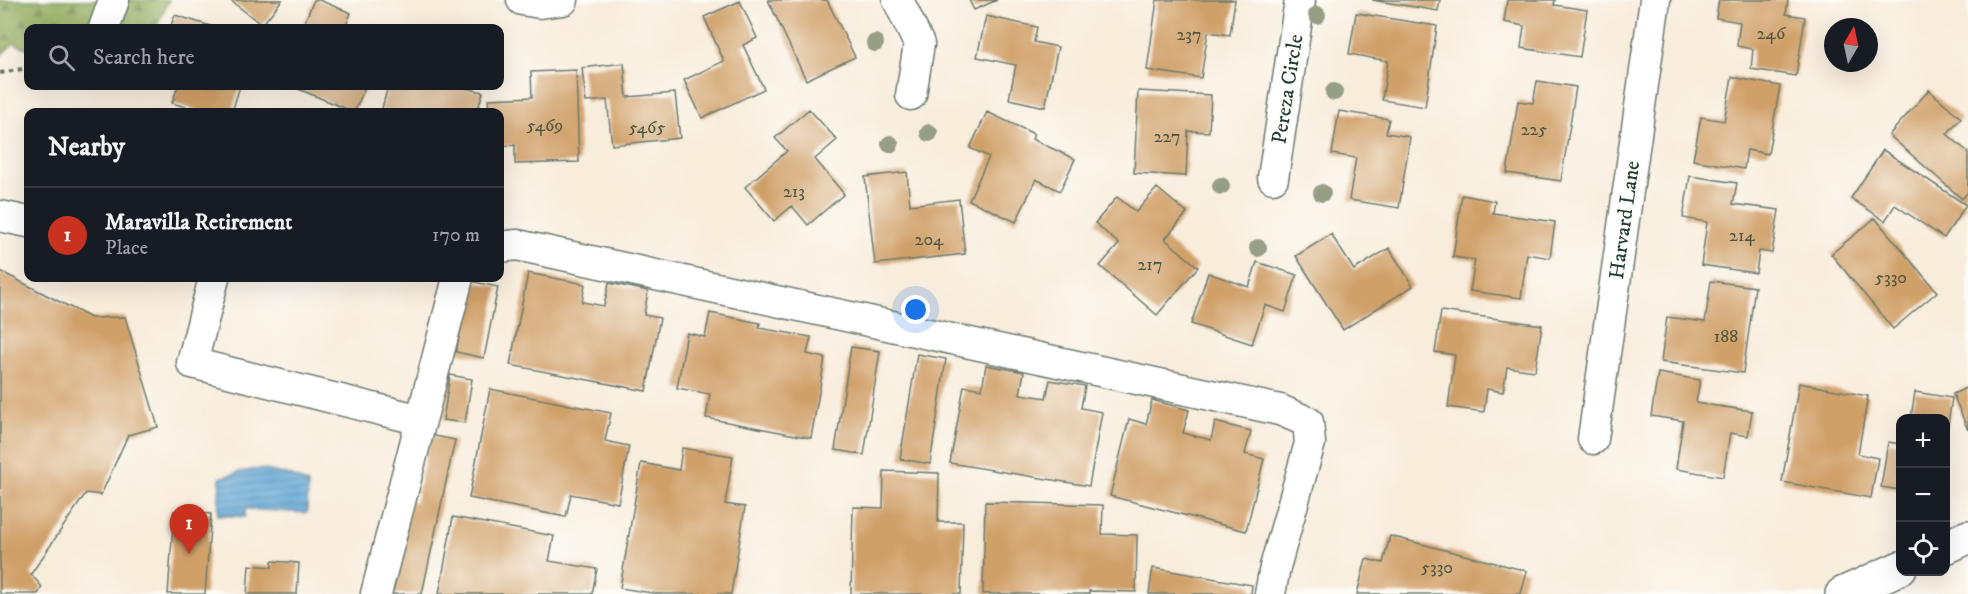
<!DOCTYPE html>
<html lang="en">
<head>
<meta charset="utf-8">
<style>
	body { margin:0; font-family:"IM FELL DW Pica",serif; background:#242831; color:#f1f3f6 }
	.controls { position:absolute; right:18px; bottom:18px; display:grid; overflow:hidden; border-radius:12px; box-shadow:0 6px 24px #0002 }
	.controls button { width:54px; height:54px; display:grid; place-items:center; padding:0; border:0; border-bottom:2px solid #363941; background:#171b24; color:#f1f3f6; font:30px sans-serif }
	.compass { position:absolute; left:1824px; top:18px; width:54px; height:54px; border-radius:50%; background:#171b24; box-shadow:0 6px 24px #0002; rotate:9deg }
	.you { position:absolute; left:916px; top:310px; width:21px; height:21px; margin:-15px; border:4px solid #fff; border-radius:50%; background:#1a73e8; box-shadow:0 0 0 9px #1a73e833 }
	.badge { display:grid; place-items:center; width:39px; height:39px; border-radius:50%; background:#c8321e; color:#fff; font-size:20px; font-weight:700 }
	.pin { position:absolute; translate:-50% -50px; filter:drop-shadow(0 2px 3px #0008) }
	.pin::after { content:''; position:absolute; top:32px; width:21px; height:18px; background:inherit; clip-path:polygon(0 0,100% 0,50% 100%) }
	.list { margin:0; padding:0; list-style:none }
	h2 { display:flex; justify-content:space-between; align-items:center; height:78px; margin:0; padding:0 24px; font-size:26px }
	h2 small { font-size:20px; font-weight:400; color:#9ea1a6 }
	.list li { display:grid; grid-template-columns:39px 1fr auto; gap:18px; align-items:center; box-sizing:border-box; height:96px; padding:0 24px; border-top:2px solid #363941 }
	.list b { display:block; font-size:22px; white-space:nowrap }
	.list p { margin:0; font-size:20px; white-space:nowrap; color:#9ea1a6 }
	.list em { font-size:20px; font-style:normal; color:#9ea1a6 }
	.icon { flex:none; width:33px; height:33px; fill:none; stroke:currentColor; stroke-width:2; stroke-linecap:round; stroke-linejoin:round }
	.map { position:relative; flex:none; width:1968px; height:594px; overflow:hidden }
	.search { position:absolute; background:#171b24; box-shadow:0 6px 24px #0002; left:24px; top:24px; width:480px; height:66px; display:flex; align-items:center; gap:15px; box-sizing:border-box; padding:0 21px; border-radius:12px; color:#9ea1a6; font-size:22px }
	.panel { position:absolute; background:#171b24; box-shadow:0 6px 24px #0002; left:24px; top:108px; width:480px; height:174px; border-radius:12px }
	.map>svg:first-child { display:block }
	.forest { fill:url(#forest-firs); stroke:#587448; stroke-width:1.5 }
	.water { fill:url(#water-rules); stroke:#3f7084; stroke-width:1.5 }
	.building { fill:#d0a069 }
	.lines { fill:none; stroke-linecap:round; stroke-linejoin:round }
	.minor-casing { stroke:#6b7a6e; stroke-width:33 }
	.secondary-casing { stroke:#6b7a6e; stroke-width:36 }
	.path { stroke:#6b7a6e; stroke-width:4; stroke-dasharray:4.5 4.5; stroke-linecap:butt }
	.minor { stroke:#fff; stroke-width:30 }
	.secondary { stroke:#fff; stroke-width:33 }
	.tree { fill:#969e86 }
	.labels { text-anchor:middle; stroke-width:4.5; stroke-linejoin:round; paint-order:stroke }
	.number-label { font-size:18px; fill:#4b5641 }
	.street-label { font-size:21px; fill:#1f3d34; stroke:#fdfcf7 }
</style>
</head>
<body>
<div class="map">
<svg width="1968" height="594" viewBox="0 0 1968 594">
	<defs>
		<pattern id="forest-firs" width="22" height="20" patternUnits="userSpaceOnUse" patternTransform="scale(1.5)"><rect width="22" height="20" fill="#91ab5c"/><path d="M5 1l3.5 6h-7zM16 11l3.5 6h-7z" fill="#768c4d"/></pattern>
		<pattern id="water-rules" width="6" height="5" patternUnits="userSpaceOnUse" patternTransform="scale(1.5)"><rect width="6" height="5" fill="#5fa4d4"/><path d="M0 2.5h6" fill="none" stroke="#4e87ad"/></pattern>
	</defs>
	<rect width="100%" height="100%" fill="#fdfcf7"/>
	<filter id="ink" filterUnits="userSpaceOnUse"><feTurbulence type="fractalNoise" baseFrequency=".0167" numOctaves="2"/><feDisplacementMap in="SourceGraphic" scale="12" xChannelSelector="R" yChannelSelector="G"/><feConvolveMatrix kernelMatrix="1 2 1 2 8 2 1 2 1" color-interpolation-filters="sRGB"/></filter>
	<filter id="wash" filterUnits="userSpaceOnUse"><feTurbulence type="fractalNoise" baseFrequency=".008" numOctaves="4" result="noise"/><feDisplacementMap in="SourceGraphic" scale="24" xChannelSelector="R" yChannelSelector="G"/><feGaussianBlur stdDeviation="1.35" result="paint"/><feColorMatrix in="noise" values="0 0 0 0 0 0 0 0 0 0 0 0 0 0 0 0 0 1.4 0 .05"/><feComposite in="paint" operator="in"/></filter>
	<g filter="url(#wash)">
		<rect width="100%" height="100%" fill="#f8ecdb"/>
		<!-- forest -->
		<path class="forest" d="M0,0H169L156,28H28V49L14,43L0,56Z"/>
		<!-- water -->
		<path class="water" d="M260,469L290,475L308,484L307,513L245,509V517L218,515L220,478L239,472Z"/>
		<g id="blocks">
			<!-- building -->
			<path class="building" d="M230,0H282L262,25Z
				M314,0H319L351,13L345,28H302Z
				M768,0H827L855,57L806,80Z
				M969,0H997L974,10Z
				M1157,0H1235L1230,35L1208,32L1201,78L1147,70Z
				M1372,0H1440L1438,11Z
				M1507,0H1555L1554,5L1587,10L1580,57L1521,48L1524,26L1504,22Z
				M1719,0H1788L1786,14L1805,17L1796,76L1751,69L1753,49L1737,46L1740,22L1716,18Z
				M740,1L757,38L743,45L764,89L702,118L684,80L724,61L704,17Z
				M1356,13L1437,26L1425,107L1382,100L1388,61L1349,54Z
				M175,15L217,28H170Z
				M986,16L1037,27L1034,42L1058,47L1045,107L1009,99L1016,65L977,57Z
				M624,63L627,97L675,93L680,138L612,145L607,100L586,102L582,68Z
				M576,70L579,162L515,164V145L500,146V112H489L488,99L532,97L531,72Z
				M1732,77L1780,86L1768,154L1747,150L1744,169L1693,160L1701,117L1724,121Z
				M1537,81L1576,87L1561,181L1507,173L1518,101L1533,103Z
				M178,86H240L232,112H203L172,103Z
				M291,86H366L354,112Z
				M388,86H457L483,92L477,112H381Z
				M1929,90L1961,118L1947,134L1968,152V192L1962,199L1889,135Z
				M1138,91L1211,95L1209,132L1188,131L1186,176L1134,173Z
				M809,109L837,140L815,159L844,194L808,225L792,206L774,221L745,187L787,151L775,138Z
				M1339,111L1389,119L1386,133L1410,137L1399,208L1349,200L1356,158L1332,154Z
				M987,112L1034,134L1032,139L1075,159L1060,191L1036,179L1016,222L969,200L989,157L970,148Z
				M1883,150L1966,205L1944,238L1895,205L1885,221L1851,198Z
				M907,172L910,205L959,199L965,254L875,264L865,177Z
				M1690,176L1737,183L1733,204L1779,210L1772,253L1759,251L1756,273L1701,265L1707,222L1683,218Z
				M1157,188L1187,213L1165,239L1198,267L1157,315L1100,266L1119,244L1095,223L1117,197L1136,212Z
				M1462,195L1495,201L1493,213L1555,222L1550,258L1527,254L1521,298L1470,291L1475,260L1453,257Z
				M1875,218L1937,292L1893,329L1831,254Z
				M1331,234L1354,270L1389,248L1413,286L1343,330L1296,256Z
				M1257,262L1297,275L1285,312L1265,305L1252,344L1191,324L1208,273L1249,287Z
				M0,271L91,318L125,317L158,427L128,435L101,495L86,493L31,574L42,587L38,594H0Z
				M528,273L585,284L582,302L604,306L609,283L648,291L644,315L660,318L646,391L510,365Z
				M470,281L498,287L484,358L456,352Z
				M1711,281L1755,287L1743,373L1661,362L1667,317L1705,322Z
				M1441,311L1542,325L1535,371L1507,367L1503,392L1487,389L1484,412L1448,407L1455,355L1435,352Z
				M710,313L760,323L759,328L811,337L807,354L825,358L811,438L706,418L710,394L677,388L687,333L705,337Z
				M851,347L880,351L864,455L835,450Z
				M917,354L946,359L930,464L900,459Z
				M986,365L1024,372L1020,394L1046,398L1050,380L1085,386L1081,408L1102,412L1089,486L950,463L964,386L982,389Z
				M1658,373L1700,380L1696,403L1752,411L1748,436L1730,433L1723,477L1676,469L1683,421L1651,416Z
				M450,375L472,379L465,423L443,420Z
				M1799,383L1868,396L1858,454L1878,458L1871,498L1782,482Z
				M1968,387V430L1953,394Z
				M490,389L611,413L605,441L629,446L618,503L571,494L566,517L469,498Z
				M1915,392L1952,398L1947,431L1946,418H1911Z
				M1152,400L1189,410L1183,433L1211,440L1215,422L1251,431L1245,454L1264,459L1246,531L1110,496L1129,419L1146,424Z
				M430,435L455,440L422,594H391L410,501L416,502Z
				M1888,442L1900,444V490L1881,487Z
				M682,448L733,456L725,504L745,507L731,594H658L620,588L641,463L679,470Z
				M884,471L939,473L938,522H963L961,594H851L853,507L883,508Z
				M985,502L1103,505L1102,534L1137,535L1136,592L1089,591V594H983Z
				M174,511L211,514L205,594H168Z
				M453,517L554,536L549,561L597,569L592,594H439Z
				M1390,536L1527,571L1521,594H1357L1366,559L1383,563Z
				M272,561L299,563L297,594H247L249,565L272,567Z
				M1153,568L1252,585L1251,594H1149Z"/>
		</g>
	</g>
	<g filter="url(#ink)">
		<use href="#blocks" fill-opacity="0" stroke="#6b7a6e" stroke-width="1.5"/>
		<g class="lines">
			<!-- minor casing -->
			<g class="minor-casing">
				<path id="minor" d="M522,0L540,3L563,0
					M898,0L919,44L911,95
					M104,28L114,0
					M1273,178L1300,0
					M0,216L28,222
					M500,247L517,245L1280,410L1308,422L1310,443L1275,567L1270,594
					M214,278L192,363L421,420
					M1593,439L1655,0
					M376,594L458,278"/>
			</g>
			<!-- secondary casing -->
			<g class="secondary-casing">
				<path id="secondary" d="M1946,547L1968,537
					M1842,594L1900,568"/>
			</g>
			<!-- path -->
			<path class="path" d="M0,73L28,68"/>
			<!-- minor -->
			<use href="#minor" class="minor"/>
			<!-- secondary -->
			<use href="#secondary" class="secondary"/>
		</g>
		<!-- trees -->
		<g class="tree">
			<circle cx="1317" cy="15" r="9"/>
			<circle cx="875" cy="43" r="9"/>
			<circle cx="1334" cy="92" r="9"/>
			<circle cx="929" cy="133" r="9"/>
			<circle cx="890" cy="144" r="9"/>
			<circle cx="1221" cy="186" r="9"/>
			<circle cx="1322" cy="193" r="9"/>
			<circle cx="1258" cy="248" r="9"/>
		</g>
	</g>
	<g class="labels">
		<!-- number labels -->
		<g class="number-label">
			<text x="1771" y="39">246</text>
			<text x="1189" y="40">237</text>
			<text x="545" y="131">5469</text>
			<text x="647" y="133">5465</text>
			<text x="1534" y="135">225</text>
			<text x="1167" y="142">227</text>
			<text x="794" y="197">213</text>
			<text x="1742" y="241">214</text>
			<text x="929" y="245">204</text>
			<text x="1150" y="270">217</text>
			<text x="1891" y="283">5330</text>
			<text x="1726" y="342">188</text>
			<text x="1437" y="573">5330</text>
		</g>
		<!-- street labels -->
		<g class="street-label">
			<text transform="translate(1287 89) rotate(-81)" y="7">Pereza Circle</text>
			<text transform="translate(1624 220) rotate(-82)" y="7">Harvard Lane</text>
		</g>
	</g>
</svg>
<div class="controls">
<button>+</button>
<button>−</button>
<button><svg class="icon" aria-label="locate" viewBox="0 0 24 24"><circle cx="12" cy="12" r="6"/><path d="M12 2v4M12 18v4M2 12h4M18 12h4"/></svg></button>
</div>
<svg class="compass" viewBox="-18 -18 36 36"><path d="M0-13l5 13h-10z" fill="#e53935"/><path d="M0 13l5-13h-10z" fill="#9ea1a6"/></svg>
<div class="you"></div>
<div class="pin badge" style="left:189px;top:554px">1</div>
<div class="search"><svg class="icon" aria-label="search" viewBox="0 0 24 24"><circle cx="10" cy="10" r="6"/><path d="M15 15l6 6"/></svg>Search here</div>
<section class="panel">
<h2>Nearby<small></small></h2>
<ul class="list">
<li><span class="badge">1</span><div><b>Maravilla Retirement</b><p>Place</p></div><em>170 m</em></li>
</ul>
</section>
</div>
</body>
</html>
